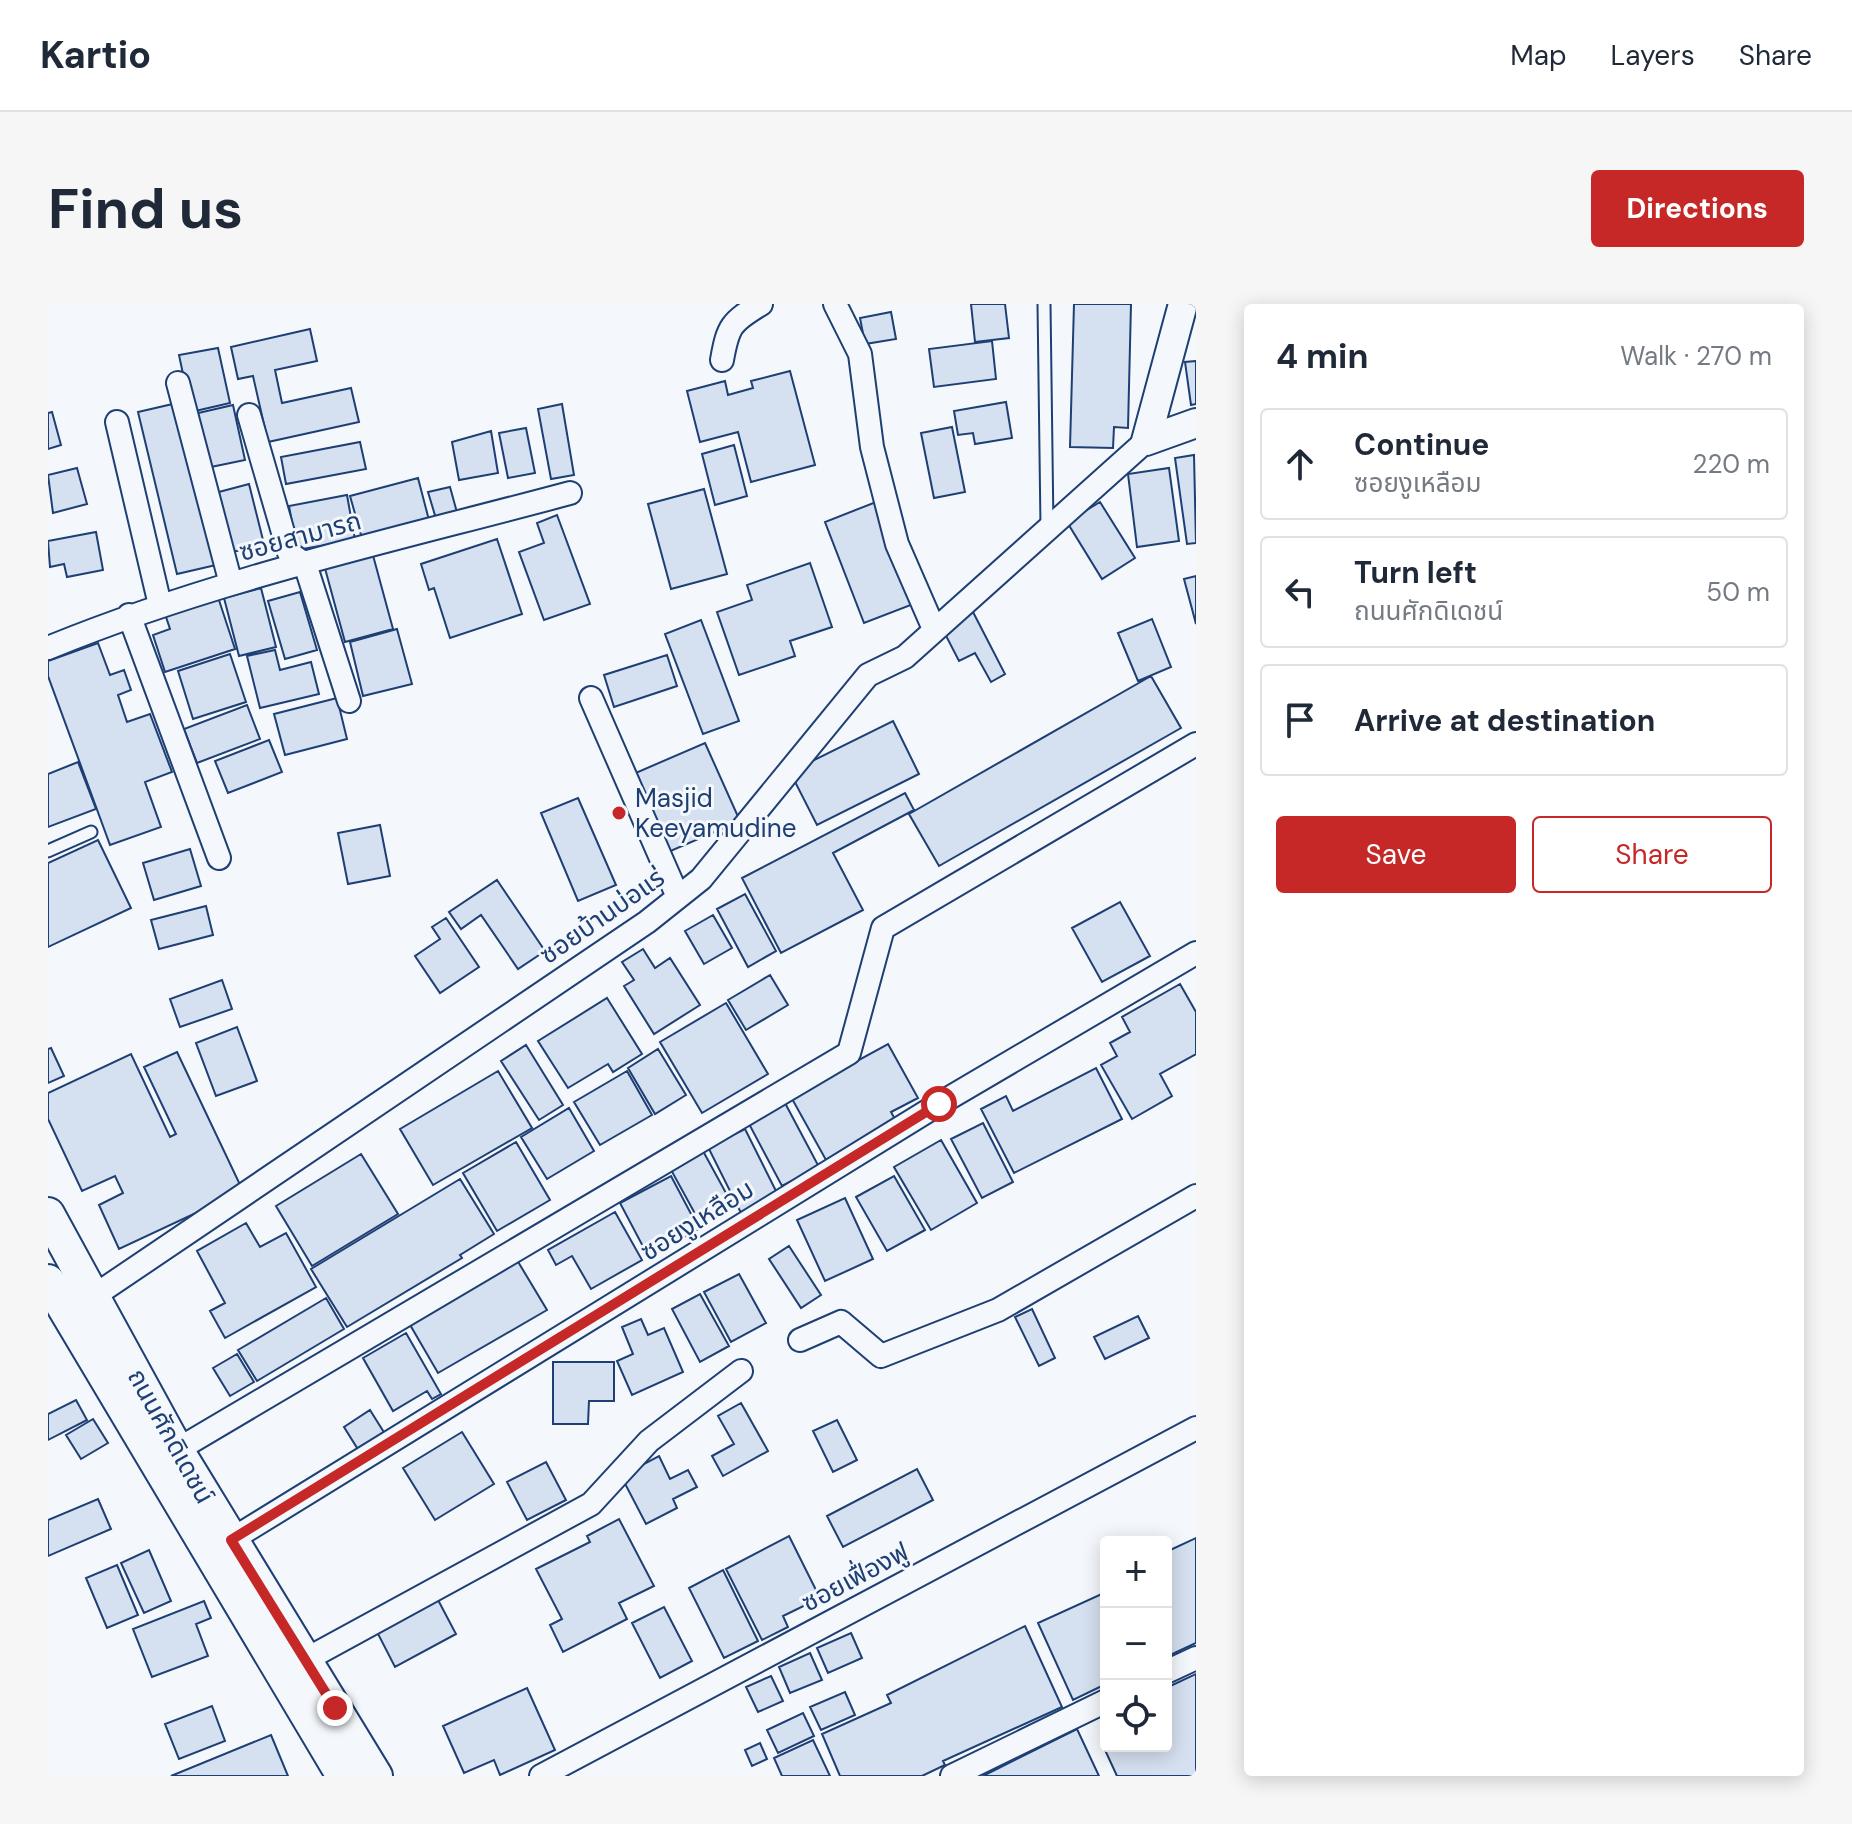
<!DOCTYPE html>
<html lang="en">
<head>
<meta charset="utf-8">
<style>
	body { margin:0; font-family:"DM Sans","Noto Sans Thai",sans-serif; background:#f6f6f7; color:#1f2937 }
	.controls { position:absolute; right:24px; bottom:24px; display:grid; overflow:hidden; border-radius:8px; box-shadow:0 4px 20px #0003 }
	.controls button { width:72px; height:72px; display:grid; place-items:center; padding:0; border:0; border-bottom:2px solid #e0e1e3; background:#fff; color:#1f2937; font:40px sans-serif }
	.stop { position:absolute; width:24px; height:24px; margin:-18px; border:6px solid #c62828; border-radius:50%; background:#fff }
	.stop.end { background:#c62828; border-color:#fff; box-shadow:0 2px 8px #0008 }
	.list { margin:0; padding:0; list-style:none }
	h2 { display:flex; justify-content:space-between; align-items:center; height:104px; margin:0; padding:0 32px; font-size:34px }
	h2 small { font-size:26px; font-weight:400; color:#747a83 }
	.list li { display:grid; grid-template-columns:52px 1fr auto; gap:24px; align-items:center; box-sizing:border-box; height:112px; margin:0 16px 16px; padding:0 16px; border:2px solid #e0e1e3; border-radius:8px }
	.list b { display:block; font-size:30px; white-space:nowrap }
	.list p { margin:0; font-size:26px; white-space:nowrap; color:#747a83 }
	.list em { font-size:26px; font-style:normal; color:#747a83 }
	.actions { display:flex; gap:16px; padding:24px 32px }
	.actions a { flex:1; padding:18px 0; border:2px solid #c62828; border-radius:8px; text-align:center; font-size:28px; color:#c62828 }
	.actions .main { background:#c62828; color:#fff }
	.icon { flex:none; width:44px; height:44px; fill:none; stroke:currentColor; stroke-width:2; stroke-linecap:round; stroke-linejoin:round }
	.map { position:relative; flex:none; width:1148px; height:1472px; overflow:hidden; border-radius:8px }
	header { display:flex; align-items:center; gap:48px; box-sizing:border-box; height:112px; padding:0 40px; background:#fff; border-bottom:2px solid #e0e1e3 }
	header strong { font-size:38px }
	nav { display:flex; gap:44px; margin-inline-start:auto; font-size:28px }
	.intro { display:flex; align-items:center; justify-content:space-between; box-sizing:border-box; height:192px; padding:0 48px }
	h1 { margin:0; font-size:56px }
	.button { padding:20px 36px; border-radius:8px; background:#c62828; color:#fff; font-size:28px; font-weight:700 }
	main { display:flex; gap:48px; padding:0 48px }
	aside { flex:1; background:#fff; border-radius:8px; box-shadow:0 4px 20px #0003 }
	.map>svg:first-child { display:block }
	.building { fill:#d5e0f0; stroke:#1d3f73; stroke-width:2 }
	.lines { fill:none; stroke-linecap:round; stroke-linejoin:round }
	.service-casing { stroke:#1d3f73; stroke-width:15 }
	.minor-casing { stroke:#1d3f73; stroke-width:26 }
	.tertiary-casing { stroke:#1d3f73; stroke-width:32 }
	.secondary-casing { stroke:#1d3f73; stroke-width:36 }
	.service { stroke:#f4f7fb; stroke-width:11 }
	.minor { stroke:#f4f7fb; stroke-width:22 }
	.tertiary { stroke:#f4f7fb; stroke-width:28 }
	.secondary { stroke:#f4f7fb; stroke-width:32 }
	.route { stroke:#c62828; stroke-width:10 }
	.poi-dot { fill:#c62828; stroke:#f4f7fb; stroke-width:3 }
	.labels { text-anchor:middle; stroke-width:6; stroke-linejoin:round; paint-order:stroke }
	.street-label { font-size:26px; fill:#1d3f73; stroke:#f4f7fb }
	.poi-label { font-size:26px; fill:#1d3f73; stroke:#f4f7fb; text-anchor:start }
</style>
</head>
<body>
<header>
<strong>Kartio</strong>
<nav><a>Map</a><a>Layers</a><a>Share</a></nav>
</header>
<div class="intro"><h1>Find us</h1><a class="button">Directions</a></div>
<main>
<div class="map">
<svg width="1148" height="1472" viewBox="0 0 1148 1472">
	<rect width="100%" height="100%" fill="#f4f7fb"/>
	<!-- building -->
	<path class="building" d="M923,0H957L961,34L927,38Z
		M1026,0H1083L1080,124L1066,123L1065,144L1022,143Z
		M843,8L848,35L817,40L812,14Z
		M262,25L269,57L227,66L234,99L303,84L311,118L220,138L205,72L190,75L183,43Z
		M944,37L948,75L886,83L881,45Z
		M170,44L182,99L143,108L131,51Z
		M1148,57V100L1143,101L1137,58Z
		M742,67L767,161L703,178L690,128L652,138L639,87L677,77L680,91L705,84L703,77Z
		M958,98L964,134L927,140L925,129L910,131L906,107Z
		M129,99L168,261L129,270L90,108Z
		M514,100L526,171L503,175L490,105Z
		M185,101L197,156L158,164L146,110Z
		M4,108L13,141L0,145V109Z
		M904,123L917,188L886,194L873,129Z
		M478,124L487,169L460,174L451,129Z
		M443,127L450,169L411,176L404,138Z
		M312,138L318,165L238,180L233,153Z
		M686,141L699,192L667,201L654,150Z
		M1146,151L1148,239L1139,240L1127,154Z
		M29,164L39,200L5,209L0,171Z
		M1121,164L1131,237L1089,243L1080,170Z
		M370,174L382,220L315,238L302,192Z
		M201,180L216,240L181,249L167,189Z
		M402,183L410,212L389,218L380,188Z
		M656,185L679,270L623,285L600,200Z
		M299,191L307,236L249,246L241,202Z
		M828,198L868,299L816,319L777,218Z
		M1052,198L1087,254L1054,275L1019,218Z
		M509,211L542,300L496,316L471,248L496,239L489,219Z
		M48,228L55,266L19,273L16,260L2,263L0,237Z
		M449,235L474,310L402,334L386,284L381,286L373,260Z
		M323,244L345,325L297,338L275,257Z
		M762,259L784,323L742,337L747,352L691,371L669,308L704,296L699,281Z
		M1148,272V320L1136,275Z
		M213,284L228,343L191,352L176,294Z
		M252,288L269,346L237,355L220,297Z
		M169,290L187,345L117,368L105,331L122,325L116,307Z
		M925,308L957,370L943,378L927,349L911,357L894,324Z
		M1104,315L1123,363L1090,377L1070,329Z
		M653,316L691,417L655,430L617,330Z
		M349,325L364,380L315,392L302,338Z
		M50,339L62,371L76,366L83,386L70,391L79,418L102,410L124,468L97,478L113,523L62,541L0,372V357Z
		M227,346L232,366L263,358L271,390L212,404L199,352Z
		M182,350L198,398L145,415L130,367Z
		M619,351L629,382L566,403L556,371Z
		M1103,372L1133,424L891,562L861,510Z
		M289,394L299,435L237,451L226,410Z
		M199,401L212,435L149,459L136,425Z
		M845,417L871,470L769,521L742,468Z
		M221,436L234,468L180,489L167,457Z
		M657,439L692,517L618,549L583,471Z
		M30,458L48,505L0,523V470Z
		M857,489L866,506L785,549L815,606L733,649L694,574Z
		M530,494L568,581L530,597L493,509Z
		M332,521L342,572L300,580L290,529Z
		M50,536L83,604L0,643V559Z
		M142,545L153,582L106,596L95,559Z
		M449,576L497,647L470,665L433,611L413,625L401,608Z
		M697,590L728,647L700,663L669,605Z
		M1072,598L1102,652L1054,678L1024,624Z
		M158,602L165,631L111,645L103,616Z
		M665,611L684,644L656,660L637,627Z
		M398,614L431,663L392,689L367,652L392,635L384,623Z
		M595,645L607,664L622,654L652,701L606,730L576,682L586,676L574,658Z
		M722,671L740,701L698,726L680,696Z
		M174,676L184,705L132,723L122,695Z
		M1132,680L1148,708V750L1112,770L1124,792L1084,815L1053,761L1069,752L1062,739L1082,728L1074,713Z
		M559,694L594,750L565,768L560,760L520,784L490,737Z
		M678,699L720,770L654,809L612,738Z
		M189,723L209,777L168,792L148,739Z
		M840,740L870,794L843,808L848,817L778,856L743,793Z
		M478,741L515,801L491,816L453,757Z
		M3,744L16,772L0,779V745Z
		M610,745L638,791L607,810L580,764Z
		M129,748L195,887L71,945L51,901L75,889L67,872L34,887L0,815V789L83,750L122,833L128,830L96,763Z
		M1048,764L1074,815L966,869L933,805L958,792L965,807Z
		M450,767L484,824L385,881L352,825Z
		M579,767L604,811L552,841L526,798Z
		M737,799L771,863L734,882L700,818Z
		M521,804L546,847L499,875L473,833Z
		M935,819L965,878L934,894L903,835Z
		M697,825L730,891L693,909L660,843Z
		M893,836L929,899L883,926L846,863Z
		M468,838L502,896L449,927L415,869Z
		M655,847L684,900L651,917L622,864Z
		M313,850L350,910L264,962L228,902Z
		M623,872L651,925L600,952L572,899Z
		M846,872L877,926L839,947L808,893Z
		M412,875L446,930L412,951L414,954L299,1023L263,965Z
		M797,894L825,955L777,977L749,916Z
		M567,908L594,956L543,985L524,952L508,961L500,946Z
		M198,919L212,943L238,929L268,983L177,1034L162,1007L177,999L149,947Z
		M741,942L773,991L753,1004L721,955Z
		M469,956L499,1006L390,1069L361,1019Z
		M691,970L718,1019L683,1038L656,988Z
		M652,990L681,1042L652,1058L624,1005Z
		M278,994L296,1025L209,1077L190,1046Z
		M984,1005L1007,1054L991,1062L967,1013Z
		M1090,1012L1101,1034L1057,1055L1046,1033Z
		M593,1015L600,1031L616,1024L635,1068L584,1091L569,1057L585,1050L574,1023Z
		M358,1029L393,1090L384,1095L379,1087L345,1107L315,1054Z
		M189,1050L206,1078L182,1092L165,1064Z
		M505,1058H566V1097H541L540,1120H505Z
		M28,1096L39,1116L0,1136V1110Z
		M693,1099L720,1147L675,1172L664,1152L686,1140L670,1112Z
		M322,1106L337,1130L311,1147L296,1123Z
		M45,1115L60,1139L33,1155L18,1131Z
		M789,1116L809,1156L785,1168L765,1127Z
		M414,1128L446,1180L387,1216L355,1164Z
		M611,1152L622,1175L640,1166L649,1183L625,1195L629,1204L598,1220L573,1172Z
		M498,1158L518,1196L479,1216L459,1178Z
		M869,1165L885,1196L795,1243L779,1212Z
		M50,1195L63,1225L0,1252V1216Z
		M571,1215L606,1282L571,1299L579,1315L515,1348L502,1321L514,1315L488,1265L542,1238L539,1232Z
		M741,1232L772,1294L735,1312L740,1323L714,1336L678,1265Z
		M1148,1234V1339L1118,1353V1248Z
		M101,1246L123,1297L96,1309L73,1259Z
		M69,1261L90,1311L59,1324L38,1274Z
		M675,1266L710,1337L676,1354L641,1284Z
		M1058,1288V1380L1025,1396L990,1319Z
		M389,1294L408,1330L347,1363L328,1326Z
		M156,1297L163,1314L148,1320L160,1352L104,1373L85,1325Z
		M616,1303L644,1357L612,1374L584,1319Z
		M977,1322L1014,1403L895,1457L897,1461L874,1472H792L774,1430L843,1399L839,1391Z
		M803,1329L814,1354L780,1369L769,1344Z
		M762,1349L774,1376L742,1389L731,1363Z
		M1148,1370V1472H1069L1057,1446L1059,1442H1118V1384Z
		M723,1372L735,1397L710,1408L698,1383Z
		M479,1384L507,1446L452,1471L446,1456L416,1469L395,1422Z
		M797,1388L807,1411L773,1426L762,1403Z
		M164,1402L177,1437L131,1455L117,1420Z
		M755,1409L766,1432L730,1449L719,1426Z
		M1029,1425L1051,1472H935Z
		M223,1431L240,1472H123Z
		M765,1436L782,1472H734L726,1454Z
		M712,1439L719,1455L704,1462L697,1446Z"/>
	<g class="lines">
		<!-- service casing -->
		<g class="service-casing">
			<path id="service" d="M996,0L999,223
				M0,547L43,528"/>
		</g>
		<!-- minor casing -->
		<g class="minor-casing">
			<path id="minor" d="M787,0L812,50L824,143L849,240L886,325
				M674,56C680,22 683,18 713,0
				M130,79L183,280
				M201,111L241,249L257,260L301,397
				M69,118L112,301
				M81,311L171,554
				M0,344C168,275 347,236 522,189
				M543,394L630,593
				M46,992L599,618L653,575L820,371L857,353L1098,137
				M752,1036L793,1018L833,1052L950,1006L1148,892
				M129,1146L801,749L835,624L1148,440
				M183,1236L891,800L1148,649
				M259,1355L543,1200L601,1137L693,1067
				M1118,1368L1148,1354
				M493,1472L1148,1124
				M904,1472L1058,1397"/>
		</g>
		<!-- tertiary casing -->
		<g class="tertiary-casing">
			<path id="tertiary" d="M1098,137L1135,0
				M1098,137L1148,119"/>
		</g>
		<!-- secondary casing -->
		<g class="secondary-casing">
			<path id="secondary" d="M0,910L129,1146L328,1472
				M0,977L295,1472"/>
		</g>
		<!-- service -->
		<use href="#service" class="service"/>
		<!-- minor -->
		<use href="#minor" class="minor"/>
		<!-- tertiary -->
		<use href="#tertiary" class="tertiary"/>
		<!-- secondary -->
		<use href="#secondary" class="secondary"/>
	</g>
	<g class="lines">
		<!-- route -->
		<path class="route" d="M287,1404L183,1236L891,800"/>
	</g>
	<!-- markers -->
	<circle class="poi-dot" cx="571" cy="509" r="8"/>
	<g class="labels">
		<!-- street labels -->
		<g class="street-label">
			<text transform="translate(252 232) rotate(-15)" y="9">ซอยสามารถ</text>
			<text transform="translate(554 612) rotate(-35)" y="9">ซอยบ้านบ่อแร่</text>
			<text transform="translate(649 916) rotate(-32)" y="9">ซอยงูเหลือม</text>
			<text transform="translate(123 1132) rotate(61)" y="9">ถนนศักดิเดชน์</text>
			<text transform="translate(807 1273) rotate(-28)" y="9">ซอยเฟื่องฟู</text>
		</g>
		<!-- poi labels -->
		<g class="poi-label">
			<text x="587" y="503">Masjid<tspan x="587" dy="30">Keeyamudine</tspan></text>
		</g>
	</g>
</svg>
<div class="controls">
<button>+</button>
<button>−</button>
<button><svg class="icon" aria-label="locate" viewBox="0 0 24 24"><circle cx="12" cy="12" r="6"/><path d="M12 2v4M12 18v4M2 12h4M18 12h4"/></svg></button>
</div>
<div class="stop" style="left:891px;top:800px"></div>
<div class="stop end" style="left:287px;top:1404px"></div>
</div>
<aside>
<h2>4 min<small>Walk · 270 m</small></h2>
<ul class="list">
<li><svg class="icon" aria-label="ahead" viewBox="0 0 24 24"><path d="M12 20V5M6 11l6-6 6 6"/></svg><div><b>Continue</b><p>ซอยงูเหลือม</p></div><em>220 m</em></li>
<li><svg class="icon" aria-label="left" viewBox="0 0 24 24"><path d="M17 20v-9H6M10 6l-5 5 5 5"/></svg><div><b>Turn left</b><p>ถนนศักดิเดชน์</p></div><em>50 m</em></li>
<li><svg class="icon" aria-label="arrive" viewBox="0 0 24 24"><path d="M6 21V4h12l-3 4 3 4H6"/></svg><div><b>Arrive at destination</b></div></li>
</ul>
<div class="actions"><a class="main">Save</a><a>Share</a></div>
</aside>
</main>
</body>
</html>
